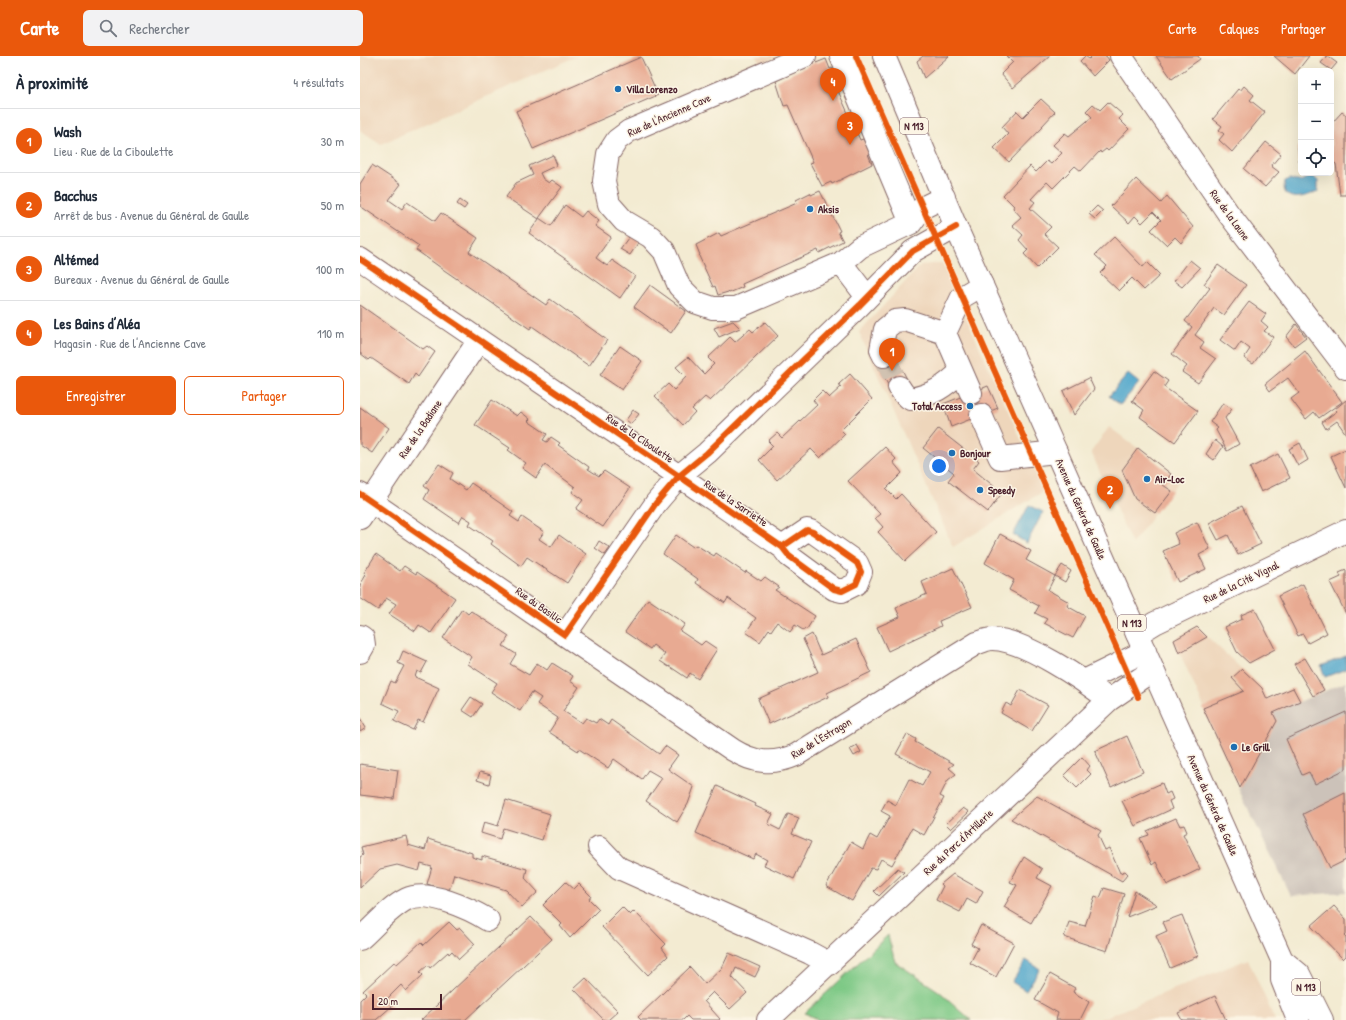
<!DOCTYPE html>
<html lang="fr">
<head>
<meta charset="utf-8">
<style>
	body { margin:0; font-family:"Patrick Hand",sans-serif; background:#f2f2f3; color:#1f2937 }
	.controls { position:absolute; right:12px; top:12px; display:grid; overflow:hidden; border-radius:6px; box-shadow:0 4px 16px #0002 }
	.controls button { width:36px; height:36px; display:grid; place-items:center; padding:0; border:0; border-bottom:1px solid #e0e1e3; background:#fff; color:#1f2937; font:20px sans-serif }
	.scale { position:absolute; left:12px; bottom:10px; width:70px; box-sizing:border-box; padding-left:4px; border:2px solid #4a1f2b; border-top:0; font-size:11px; line-height:14px; white-space:nowrap; color:#4a1f2b; -webkit-text-stroke:3px #fcf5e5; paint-order:stroke }
	.you { position:absolute; left:579px; top:410px; width:14px; height:14px; margin:-10px; border:3px solid #fff; border-radius:50%; background:#1a73e8; box-shadow:0 0 0 6px #1a73e833 }
	.badge { display:grid; place-items:center; width:26px; height:26px; border-radius:50%; background:#ea580c; color:#fff; font-size:13px; font-weight:700 }
	.pin { position:absolute; translate:-50% -33px; filter:drop-shadow(0 1px 2px #0008) }
	.pin::after { content:''; position:absolute; top:21px; width:14px; height:12px; background:inherit; clip-path:polygon(0 0,100% 0,50% 100%) }
	.list { margin:0; padding:0; list-style:none }
	h2 { display:flex; justify-content:space-between; align-items:center; height:52px; margin:0; padding:0 16px; font-size:17px }
	h2 small { font-size:13px; font-weight:400; color:#747a83 }
	.list li { display:grid; grid-template-columns:26px 1fr auto; gap:12px; align-items:center; box-sizing:border-box; height:64px; padding:0 16px; border-top:1px solid #e0e1e3 }
	.list b { display:block; font-size:15px; white-space:nowrap }
	.list p { margin:0; font-size:13px; white-space:nowrap; color:#747a83 }
	.list em { font-size:13px; font-style:normal; color:#747a83 }
	.actions { display:flex; gap:8px; padding:12px 16px }
	.actions a { flex:1; padding:9px 0; border:1px solid #ea580c; border-radius:6px; text-align:center; font-size:14px; color:#ea580c }
	.actions .main { background:#ea580c; color:#fff }
	.icon { flex:none; width:22px; height:22px; fill:none; stroke:currentColor; stroke-width:2; stroke-linecap:round; stroke-linejoin:round }
	.map { position:relative; flex:none; width:986px; height:964px; overflow:hidden }
	header { display:flex; align-items:center; gap:24px; box-sizing:border-box; height:56px; padding:0 20px; background:#ea580c; color:#fff }
	header strong { font-size:19px }
	nav { display:flex; gap:22px; margin-inline-start:auto; font-size:14px }
	.search { width:280px; height:36px; background:#f2f2f3; display:flex; align-items:center; gap:10px; box-sizing:border-box; padding:0 14px; border-radius:6px; color:#747a83; font-size:15px }
	main { display:flex }
	aside { flex:1; background:#fff }
	.map>svg:first-child { display:block }
	.built { fill:#eed6bb }
	.industrial { fill:#ccc2b9 }
	.green { fill:#7ec986; stroke:#647458 }
	.water { fill:#4ea5cb; stroke:#4c627b }
	.building { fill:#e8aa92 }
	.lines { fill:none; stroke-linecap:round; stroke-linejoin:round }
	.minor-tunnel { stroke:#d1c2b1; stroke-width:22; stroke-dasharray:22 11; stroke-linecap:butt }
	.minor-casing { stroke:#856665; stroke-width:24 }
	.major-casing { stroke:#856665; stroke-width:24 }
	.minor { stroke:#fff; stroke-width:22 }
	.major { stroke:#fff; stroke-width:22 }
	.cycleway-casing { stroke:#fcf5e5; stroke-width:8 }
	.cycleway { stroke:#e8590c; stroke-width:6 }
	.poi-dot { fill:#1f6fb2; stroke:#fcf5e5; stroke-width:1.5 }
	.labels { text-anchor:middle; stroke-width:3; stroke-linejoin:round; paint-order:stroke }
	.shield { fill:#fcf5e5; stroke:#7f5f63; stroke-width:1 }
	.shield-label { font-size:10px; font-weight:bold; fill:#4a1f2b }
	.poi-label { font-size:11px; font-weight:bold; fill:#4a1f2b; stroke:#fcf5e5; text-anchor:start }
	.street-label { font-size:11px; fill:#4a1f2b; stroke:#fcf5e5 }
</style>
</head>
<body>
<header>
<strong>Carte</strong>
<div class="search"><svg class="icon" aria-label="search" viewBox="0 0 24 24"><circle cx="10" cy="10" r="6"/><path d="M15 15l6 6"/></svg>Rechercher</div>
<nav><a>Carte</a><a>Calques</a><a>Partager</a></nav>
</header>
<main>
<aside>
<h2>À proximité<small>4 résultats</small></h2>
<ul class="list">
<li><span class="badge">1</span><div><b>Wash</b><p>Lieu · Rue de la Ciboulette</p></div><em>30 m</em></li>
<li><span class="badge">2</span><div><b>Bacchus</b><p>Arrêt de bus · Avenue du Général de Gaulle</p></div><em>50 m</em></li>
<li><span class="badge">3</span><div><b>Altémed</b><p>Bureaux · Avenue du Général de Gaulle</p></div><em>100 m</em></li>
<li><span class="badge">4</span><div><b>Les Bains d’Aléa</b><p>Magasin · Rue de l'Ancienne Cave</p></div><em>110 m</em></li>
</ul>
<div class="actions"><a class="main">Enregistrer</a><a>Partager</a></div>
</aside>
<div class="map">
<svg width="986" height="964" viewBox="0 0 986 964">
	<rect width="100%" height="100%" fill="#fcf5e5"/>
	<filter id="ink" filterUnits="userSpaceOnUse"><feTurbulence type="fractalNoise" baseFrequency=".025" numOctaves="2"/><feDisplacementMap in="SourceGraphic" scale="8" xChannelSelector="R" yChannelSelector="G"/><feConvolveMatrix kernelMatrix="1 2 1 2 8 2 1 2 1" color-interpolation-filters="sRGB"/></filter>
	<filter id="wash" filterUnits="userSpaceOnUse"><feTurbulence type="fractalNoise" baseFrequency=".012" numOctaves="4" result="noise"/><feDisplacementMap in="SourceGraphic" scale="16" xChannelSelector="R" yChannelSelector="G"/><feGaussianBlur stdDeviation="0.9" result="paint"/><feColorMatrix in="noise" values="0 0 0 0 0 0 0 0 0 0 0 0 0 0 0 0 0 1.4 0 .05"/><feComposite in="paint" operator="in"/></filter>
	<g filter="url(#wash)">
		<rect width="100%" height="100%" fill="#f3ebd2"/>
		<!-- built -->
		<path class="built" d="M0,0H217L21,88L0,74Z
			M396,0H417L400,8Z
			M582,207L684,435L593,491L499,276L561,209Z
			M749,371L820,423L772,488L731,396Z
			M837,571L902,632L917,665L880,732L814,584Z
			M888,903L915,964H738Z"/>
		<!-- industrial -->
		<path class="industrial" d="M986,626V836L931,840L878,732L883,727L917,665L913,657Z"/>
		<!-- green -->
		<path class="green" d="M528,879L535,906L580,936L611,964H458L445,957Z"/>
		<!-- water -->
		<path class="water" d="M948,121H954L958,125V135C945,142 919,148 925,125L930,123C938,126 941,126 948,121Z
			M768,318L779,327L760,349L749,340Z
			M669,449L683,456L667,487L653,479Z
			M986,600V613L965,621L961,610Z
			M666,904L680,913L666,935L652,926Z"/>
		<g id="blocks">
			<!-- building -->
			<path class="building" d="M563,0H589L564,22L557,5Z
				M647,0H690L653,32L641,18L653,6Z
				M725,0L729,3L732,0H746L749,4L733,20L720,5Z
				M796,0H838L840,3L812,23Z
				M914,0H949L935,18Z
				M967,0L977,7L971,14L961,7Z
				M281,1L298,39L173,93L156,55Z
				M466,3L470,13L472,12L478,26L475,28L500,84L503,83L510,98H508L512,108L472,128L471,126L462,130L450,107L453,106L428,49L424,50L416,25L456,6V7Z
				M884,30L894,39L890,44L905,56L872,96L859,84L864,78L859,74L862,70L853,63L878,33L880,35Z
				M681,43L695,56L682,70L683,71L649,106L634,92L648,78L642,71L657,55L663,61Z
				M748,46L763,59L759,63L769,73L748,95L746,93L741,97L740,95L721,115L715,110L693,132L687,126L671,143L675,146L670,152L691,171L684,178L698,191L677,212L664,198L668,194L659,184L663,179L652,169L661,161L653,152L654,150L643,139L670,110L676,116L687,105L691,108L702,97L693,89L705,77L709,80L732,61L726,55L733,48L740,54Z
				M982,56L986,59V139H980L976,108L971,104V68Z
				M906,86L921,98L911,110L919,116L905,131L884,113Z
				M941,88V106H939L938,92Z
				M193,99L197,109L180,117L183,123L189,127L192,124L202,131L179,162L191,170L205,149L221,161L226,155L239,165L235,170L251,181L236,202L247,210L252,204L275,220L260,242L169,177L179,163L146,141L156,127L173,119L169,110Z
				M12,109L41,128L29,144L42,153L47,146L75,165L81,157L118,182L109,196L186,249L190,243L247,284L229,310L172,270L170,273L84,214L56,194L59,190L0,150V128Z
				M776,123L801,147L807,140L833,171L821,187L815,181L807,189L791,174L801,164L793,156L782,167L775,160L769,167L751,150Z
				M460,135L480,175L478,176L483,185L459,197L458,194L382,228L383,231L369,237L368,236L358,239L355,230L353,231L339,200L340,199L336,189L359,177L361,180L437,147L436,144L450,137L451,139Z
				M100,144L107,149L104,153L97,148Z
				M737,150L743,155L735,163L729,158Z
				M271,178L280,184L270,199L260,193Z
				M754,181L783,211L787,206L800,219L784,234L772,222L759,235L740,217L747,210L735,199Z
				M830,204L840,212L822,231L814,225Z
				M858,209L886,229L864,259L854,252L835,279L844,286L840,292L856,303L838,327L822,316L827,310L812,298L832,271L825,265L850,232L844,228Z
				M290,229L326,255L311,277L274,251Z
				M889,246L906,258L901,265L908,271L904,275L913,281L893,308L884,302L890,293L881,286L875,295L860,284Z
				M0,249L63,293L67,290L75,296L58,321L55,318L49,328L11,302L9,304L0,297Z
				M373,265L380,272L359,281L354,272Z
				M405,266L418,280L350,345L345,341L332,353L335,356L323,369L295,340L308,328L314,334L326,321L316,311L328,301L344,318L354,308L348,302L370,281L375,286L390,273L393,276Z
				M936,268L946,281L934,290L926,281Z
				M260,290L282,305L262,334L240,319Z
				M945,295L982,346L959,362L954,356L946,363L931,343L939,337L928,322L910,335L905,328Z
				M533,296L548,325L531,335L516,305Z
				M794,315L808,325L804,331L838,355L815,386L780,361L784,354L772,345Z
				M490,318L512,343L481,374L485,378L460,402L451,393L417,424L399,404L413,390L408,385L417,377L422,382L457,349L453,344L462,335L469,342L481,331L479,328Z
				M729,322L734,333L714,359L703,335Z
				M628,330L638,352L591,371L583,348Z
				M132,344L157,360L161,356L170,363L168,365L187,378L183,384L187,386L191,381L200,387L198,389L229,411L228,413L239,420L244,415L270,432L243,471L216,453L223,444L212,436L215,431L185,409L176,422L162,412L166,407L148,394L150,392L115,369Z
				M986,344V378L977,365L966,373L962,366L977,355L975,353Z
				M863,347L872,353L865,362L879,388L867,395L856,374L858,372L850,366Z
				M0,351L29,372L12,397L0,389Z
				M273,354L279,358L271,368L266,364Z
				M578,373L619,405L613,413L642,437L628,456L588,425L594,417L563,392Z
				M855,384L863,391L854,404L846,398Z
				M940,387L948,404L938,410L929,393Z
				M525,391L536,403L533,406L542,417L526,433L536,443L541,438L576,476L545,505L518,476L523,471L515,462L520,458L488,425Z
				M778,392L811,418L803,429L812,435L795,457L775,443L762,414Z
				M986,393V432L971,400Z
				M918,398L930,422L901,436L890,412Z
				M79,408L93,417L90,423L106,434L111,427L153,456L150,460L159,466L162,461L184,476L179,483L191,491L199,479L226,498L207,527L167,501L161,510L131,488L133,485L109,469L111,465L103,460L99,467L64,443L69,434L64,430Z
				M882,450L901,488L878,499L868,479L858,484L849,467Z
				M837,466L850,493L839,499L846,513L818,526L803,495L819,488L814,477Z
				M640,478L671,495L666,504L695,520L702,509L711,515L705,526L695,520L688,534L709,546L707,550L725,560L713,582L684,567L687,563L675,557L679,550L649,534L654,524L625,507Z
				M316,479L333,491L336,489L354,500L356,497L385,517L386,515L401,525L405,521L419,531L415,534L455,560L447,573L443,574L435,569L430,576L417,566L411,575L409,573L400,586L386,576L396,562L368,542L365,547L336,527L338,523L303,498Z
				M239,485L250,492L245,499L235,492Z
				M16,498L40,515L44,510L56,518L57,516L95,542L71,577L59,569L55,575L29,558L36,548L26,542L18,554L0,542V529L6,519L4,517Z
				M593,512L612,551L579,565L581,570L528,595L517,571L540,561L536,552L567,538L562,526Z
				M986,514V558L970,526L981,521L979,517Z
				M943,528L967,577L948,587L943,578L938,580L918,540Z
				M288,543L325,568L320,575L341,589L345,585L357,593L338,623L330,617L327,622L309,610V611L300,605L305,598L293,589L290,593L265,576Z
				M102,553L108,558L111,555L149,580L143,590L156,598L150,608L169,619L177,607L187,614L192,607L213,620L210,625L219,631L203,655L222,667L226,662L236,667L239,663L248,669L251,664L299,698L305,690L318,699L308,713L334,731L328,748L317,766L286,745L302,722L288,714L282,723L254,703L248,712L219,693L218,695L189,676L198,662L177,648L181,642L172,636L160,655L131,636L137,627L108,608L112,601L83,582Z
				M895,553L915,593L889,607L877,596L865,571L882,563L881,559Z
				M837,571L847,581L819,597L814,584Z
				M452,578L461,599L496,583L511,616L467,637L468,641L409,668L398,643L458,616L443,583Z
				M43,595L67,606L61,617L57,615L55,621L79,632L63,666L58,664L53,674L34,665L39,655L22,647L31,625L35,627L44,610L38,607Z
				M945,602L964,634L953,640L934,608Z
				M882,613L902,632L907,643L933,632L940,645L913,657L917,665L880,732L843,652L884,635L872,622Z
				M660,634L688,649L672,675L641,657L646,647L651,650Z
				M111,641L122,648L113,661L102,654Z
				M986,656V713L955,728L949,716L942,719L926,683Z
				M0,662L6,672L0,676Z
				M547,678L556,683L555,686L594,708L589,712L596,718L588,724L580,740L584,742L564,779L552,772L532,809L521,803L516,813L511,812L492,845L466,830L491,786L503,793L510,779L517,783L530,760L521,755L527,744L536,749L549,723L562,730L570,716L536,698Z
				M767,680L783,716L751,731L735,695Z
				M497,689L501,696L494,700L490,693Z
				M722,701L730,710L727,714L731,718L717,732L704,719Z
				M0,708L38,714L34,743L0,739Z
				M120,716L131,719L129,728L117,724Z
				M802,727L806,738L810,736L813,743L809,745L812,753L775,770L762,745Z
				M357,730L396,748L395,750L413,758L408,768L420,774L428,758L439,762L432,778L451,786L434,823L404,809L407,804L396,798L393,803L336,777Z
				M985,737L986,804L970,812L943,758Z
				M677,740L741,775L738,779L745,794L749,792L760,817L765,815L768,818L762,825L651,763Z
				M146,744L190,758L182,784L143,772L140,783L121,777L124,766L138,770Z
				M603,752L609,756L591,773L586,768Z
				M816,762L820,770L824,769L827,776L823,778L840,813L807,829L796,806L792,809L780,782L789,779L787,775Z
				M46,780L48,789L65,794L68,783L112,797V801L122,804V800L167,813L165,822L178,836L162,851L146,834L94,818L89,835L67,828L72,811L61,808L59,815L37,809L20,813L0,832V801L3,799L1,791Z
				M664,801L682,813L677,822L692,830L671,867L644,851L657,829L650,826Z
				M538,812L544,816L519,840L514,835Z
				M593,818L623,835L616,848L607,843L600,856L576,844L583,830L581,828Z
				M206,826L214,833L219,828L231,840L229,843L239,853L210,882L200,870L202,868L183,849Z
				M744,832L764,838L747,895L704,881L709,866L725,870L735,840L740,842Z
				M775,835L797,849L767,861Z
				M974,850L986,863V878L984,880L986,882V900L983,903L951,870Z
				M262,851L270,859L274,855L306,888L302,892L308,900L288,919L242,871Z
				M822,859L838,900L810,912L796,880L807,875L803,866Z
				M171,861L192,883L105,964H61Z
				M89,866L97,874L100,872L115,888L99,903L92,895L89,898L88,896L70,912L68,909L60,916L63,919L46,935L41,929L26,944L32,950L16,964H0V944L6,938L3,935L34,906L37,908L61,886L64,889Z
				M621,869L654,887L636,921L610,907L618,892L611,888Z
				M369,897L400,911L395,921L376,912L372,921L387,937L370,953L353,936L344,945L360,963L359,964H331L327,960L323,964H281L278,961L330,911L345,928L362,912Z
				M690,918L715,932L713,936L729,946L720,964H696L698,957L675,944Z
				M226,922L258,955L248,964H244L214,933Z
				M855,940L866,964H822L818,957Z"/>
		</g>
	</g>
	<g filter="url(#ink)">
		<use href="#blocks" fill-opacity="0" stroke="#856665" stroke-width="1"/>
		<g class="lines">
			<!-- minor-tunnel -->
			<path class="minor-tunnel" d="M524,300L539,331"/>
			<!-- minor casing -->
			<g class="minor-casing">
				<path id="minor" d="M445,0L269,75L257,84L248,98L244,125L249,148L264,165L291,181L304,195L319,230L335,246L353,252H376L481,207L500,191L551,167L562,152L584,141
					M481,0L551,167
					M761,0L868,157L986,312
					M0,203L319,420L347,397L500,249L553,195L596,171
					M481,207L507,241
					M524,300L521,294L525,273L535,265L545,264L585,277
					M539,331L543,337L550,343C571,340 586,330 601,315
					M611,337L585,277L602,241L622,229
					M621,359L640,402L696,396
					M0,438L205,579L296,447L319,420L422,491L429,500L474,533L482,535L496,528L501,516L497,507L453,476L447,474L422,491
					M0,462L119,284
					M777,578L795,567L986,475
					M205,579L373,694C394,707 413,709 436,699L617,587C622,586 627,583 632,583C663,583 724,624 749,644
					M0,580L3,582L4,589L0,596
					M724,625L785,595
					M239,791L259,812L450,897L470,908
					M0,883C15,870 29,852 47,843C68,833 110,853 128,864
					M408,964L749,644L793,614"/>
			</g>
			<!-- major casing -->
			<g class="major-casing">
				<path id="major" d="M524,0L596,171L922,904V924L938,964
					M922,904L939,918L962,964"/>
			</g>
			<!-- minor -->
			<use href="#minor" class="minor"/>
			<!-- major -->
			<use href="#major" class="major"/>
			<!-- cycleway casing -->
			<g class="cycleway-casing">
				<path id="cycleway" d="M496,0L778,641
					M0,203L319,420L347,397L500,249L553,195L596,171
					M0,438L205,579L296,447L319,420L422,491L429,500L474,533L482,535L496,528L501,516L497,507L453,476L447,474L422,491"/>
			</g>
			<!-- cycleway -->
			<use href="#cycleway" class="cycleway"/>
		</g>
	</g>
	<!-- markers -->
	<g class="poi-dot">
		<circle cx="258" cy="33" r="4"/>
		<circle cx="450" cy="153" r="4"/>
		<circle cx="610" cy="350" r="4"/>
		<circle cx="592" cy="397" r="4"/>
		<circle cx="787" cy="423" r="4"/>
		<circle cx="620" cy="434" r="4"/>
		<circle cx="874" cy="691" r="4"/>
	</g>
	<g class="labels">
		<!-- shield labels -->
		<g class="shield">
			<rect x="540" y="62" width="28" height="16" rx="3"/>
			<rect x="758" y="559" width="28" height="16" rx="3"/>
			<rect x="932" y="923" width="28" height="16" rx="3"/>
		</g>
		<g class="shield-label">
			<text x="554" y="74">N 113</text>
			<text x="772" y="571">N 113</text>
			<text x="946" y="935">N 113</text>
		</g>
		<!-- poi labels -->
		<g class="poi-label">
			<text x="266" y="37">Villa Lorenzo</text>
			<text x="458" y="157">Aksis</text>
			<text x="602" y="354" text-anchor="end">Total Access</text>
			<text x="600" y="401">Bonjour</text>
			<text x="795" y="427">Air-Loc</text>
			<text x="628" y="438">Speedy</text>
			<text x="882" y="695">Le Grill</text>
		</g>
		<!-- street labels -->
		<g class="street-label">
			<text transform="translate(309 59) rotate(-24)" y="4">Rue de l'Ancienne Cave</text>
			<text transform="translate(870 159) rotate(54)" y="4">Rue de la Laune</text>
			<text transform="translate(60 373) rotate(-56)" y="4">Rue de la Badiane</text>
			<text transform="translate(280 382) rotate(34)" y="4">Rue de la Ciboulette</text>
			<text transform="translate(376 447) rotate(34)" y="4">Rue de la Sarriette</text>
			<text transform="translate(721 453) rotate(66)" y="4">Avenue du Général de Gaulle</text>
			<text transform="translate(881 526) rotate(-26)" y="4">Rue de la Cité Vignal</text>
			<text transform="translate(179 549) rotate(35)" y="4">Rue du Basilic</text>
			<text transform="translate(461 682) rotate(-31)" y="4">Rue de l'Estragon</text>
			<text transform="translate(853 749) rotate(66)" y="4">Avenue du Général de Gaulle</text>
			<text transform="translate(598 786) rotate(-43)" y="4">Rue du Parc d'Artillerie</text>
		</g>
	</g>
</svg>
<div class="controls">
<button>+</button>
<button>−</button>
<button><svg class="icon" aria-label="locate" viewBox="0 0 24 24"><circle cx="12" cy="12" r="6"/><path d="M12 2v4M12 18v4M2 12h4M18 12h4"/></svg></button>
</div>
<div class="scale">20 m</div>
<div class="you"></div>
<div class="pin badge" style="left:532px;top:315px">1</div>
<div class="pin badge" style="left:750px;top:453px">2</div>
<div class="pin badge" style="left:490px;top:89px">3</div>
<div class="pin badge" style="left:473px;top:45px">4</div>
</div>
</main>
</body>
</html>
